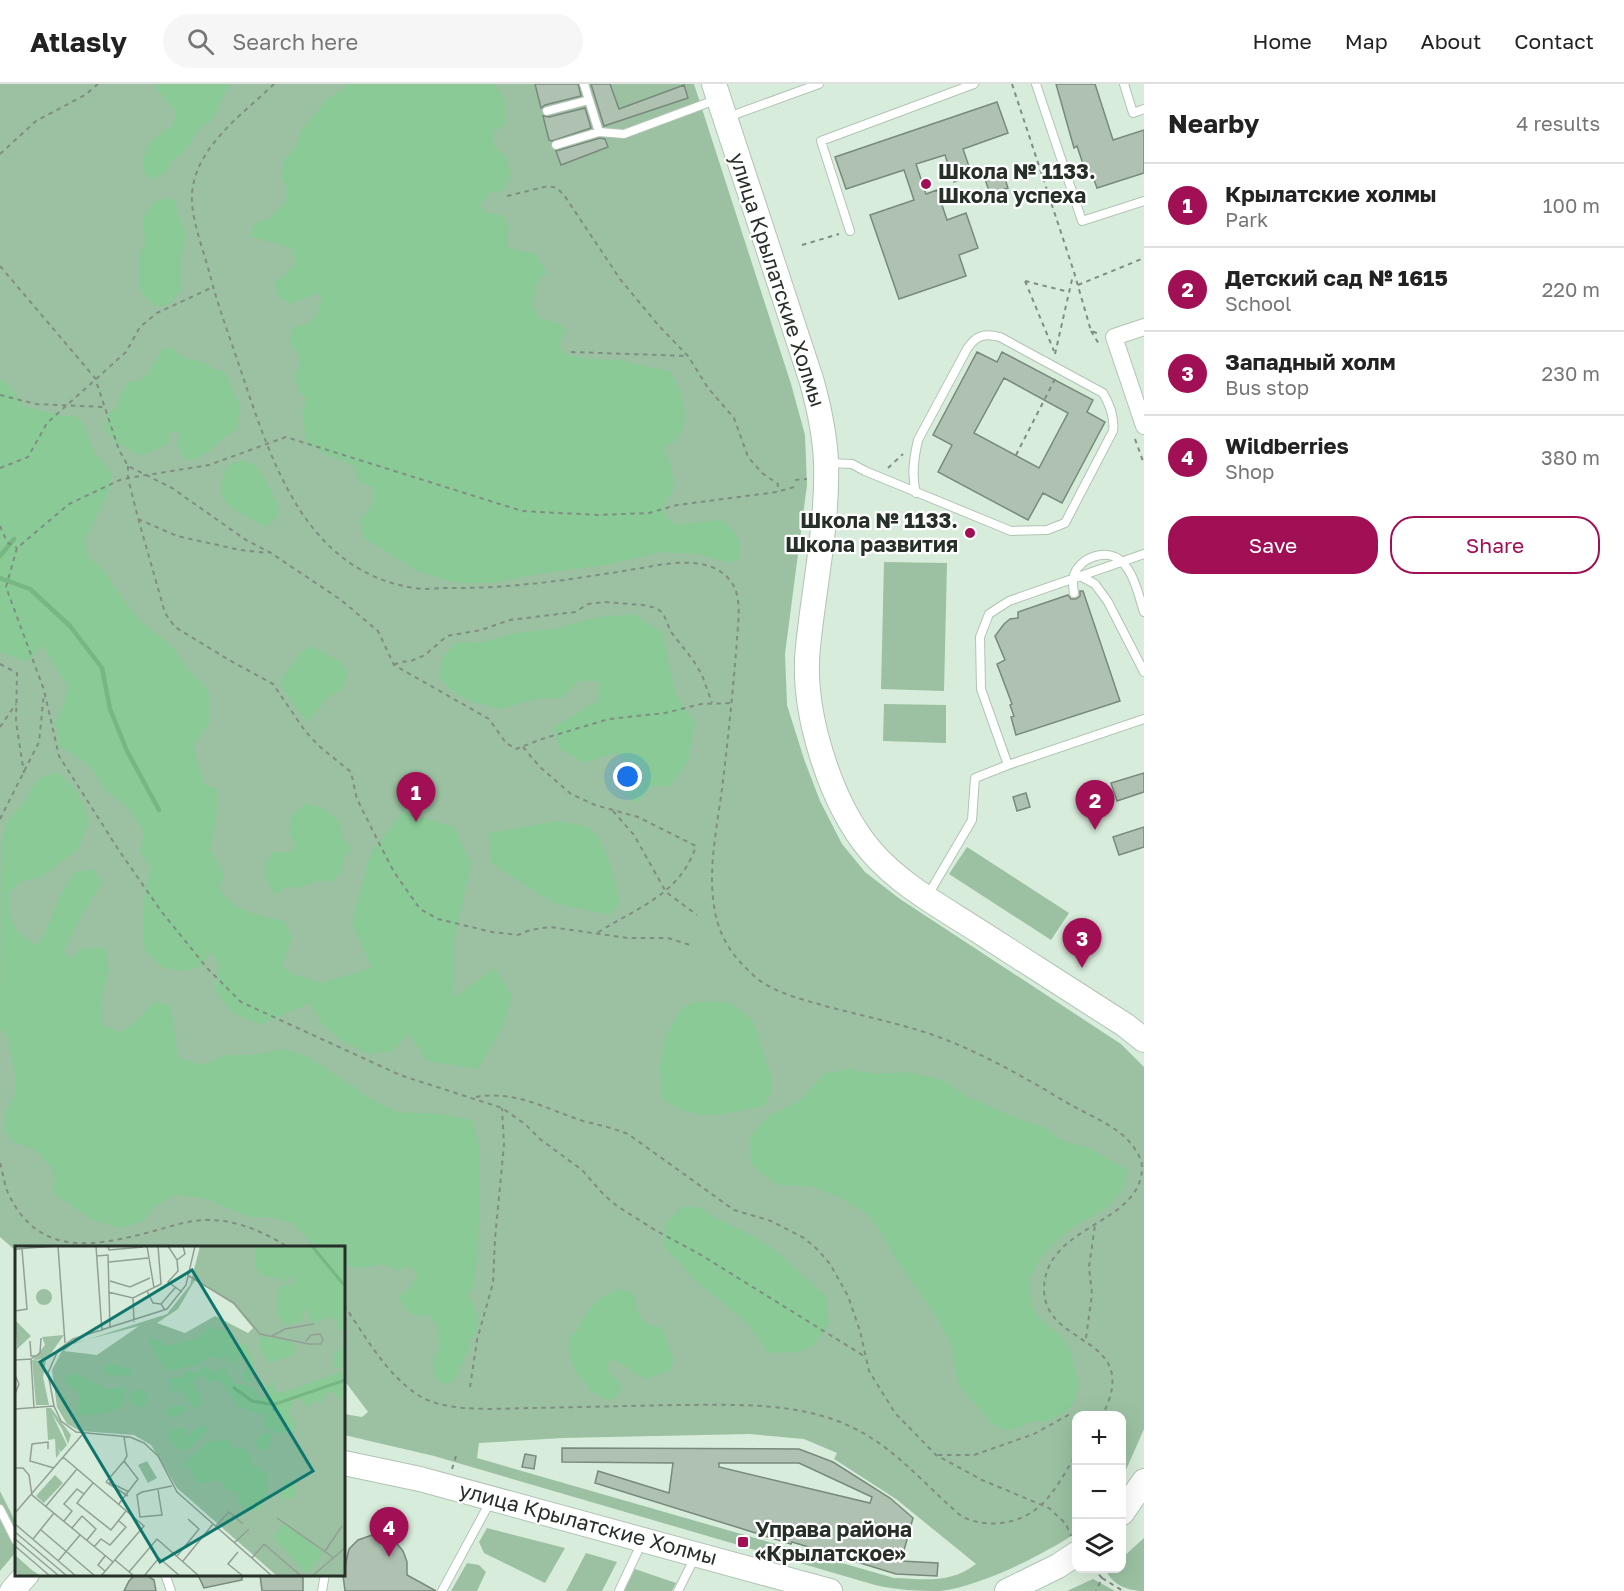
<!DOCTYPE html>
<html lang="en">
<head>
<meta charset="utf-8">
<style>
	body { margin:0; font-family:"Golos Text",sans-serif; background:#f6f6f6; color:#222 }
	.controls { position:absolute; right:18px; bottom:18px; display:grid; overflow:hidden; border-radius:12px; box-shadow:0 6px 24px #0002 }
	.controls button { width:54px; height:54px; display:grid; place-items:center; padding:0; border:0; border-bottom:2px solid #e0e0e0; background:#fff; color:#222; font:30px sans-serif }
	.you { position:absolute; left:628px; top:693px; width:21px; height:21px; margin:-15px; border:4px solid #fff; border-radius:50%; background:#1a73e8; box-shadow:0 0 0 9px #1a73e833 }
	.badge { display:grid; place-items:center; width:39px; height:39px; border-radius:50%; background:#a10f55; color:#fff; font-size:20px; font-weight:700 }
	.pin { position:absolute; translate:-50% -50px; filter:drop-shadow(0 2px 3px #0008) }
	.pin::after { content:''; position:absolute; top:32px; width:21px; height:18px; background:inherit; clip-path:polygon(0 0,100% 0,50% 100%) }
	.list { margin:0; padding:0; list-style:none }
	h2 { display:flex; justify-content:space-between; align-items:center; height:78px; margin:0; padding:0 24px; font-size:26px }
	h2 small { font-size:20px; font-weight:400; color:#767676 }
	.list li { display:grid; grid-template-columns:39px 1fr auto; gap:18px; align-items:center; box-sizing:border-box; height:84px; padding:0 24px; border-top:2px solid #e0e0e0 }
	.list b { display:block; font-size:22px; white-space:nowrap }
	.list p { margin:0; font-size:20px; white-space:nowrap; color:#767676 }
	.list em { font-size:20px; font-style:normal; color:#767676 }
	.actions { display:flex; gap:12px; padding:18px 24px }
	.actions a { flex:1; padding:14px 0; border:2px solid #a10f55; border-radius:24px; text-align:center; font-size:21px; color:#a10f55 }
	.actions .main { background:#a10f55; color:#fff }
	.icon { flex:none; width:33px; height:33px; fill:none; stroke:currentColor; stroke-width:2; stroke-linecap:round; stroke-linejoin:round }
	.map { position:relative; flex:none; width:1144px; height:1507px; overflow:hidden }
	header { display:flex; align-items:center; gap:36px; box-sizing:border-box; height:84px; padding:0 30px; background:#fff; border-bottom:2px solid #e0e0e0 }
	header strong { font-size:28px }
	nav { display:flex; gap:33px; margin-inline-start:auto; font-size:21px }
	.search { width:420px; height:54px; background:#f6f6f6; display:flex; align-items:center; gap:15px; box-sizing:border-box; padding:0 21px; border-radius:33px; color:#767676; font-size:22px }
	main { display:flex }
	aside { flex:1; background:#fff }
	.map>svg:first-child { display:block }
	.green { fill:#9bc1a2; fill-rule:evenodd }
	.forest { fill:#89ca97 }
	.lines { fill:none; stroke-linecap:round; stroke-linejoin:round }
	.stream { stroke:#76b784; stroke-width:4.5 }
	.building { fill:#afc2b2; stroke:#788a7b; stroke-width:1.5; fill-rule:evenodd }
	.lane-casing { stroke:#b1c4b4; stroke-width:10 }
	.street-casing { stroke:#b1c4b4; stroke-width:18 }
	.secondary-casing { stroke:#b1c4b4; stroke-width:26 }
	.path { stroke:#808e82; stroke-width:2; stroke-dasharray:4.5 4.5; stroke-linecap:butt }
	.lane { stroke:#fff; stroke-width:8 }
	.street { stroke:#fff; stroke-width:16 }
	.secondary { stroke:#fff; stroke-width:24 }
	.poi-dot { fill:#a10f55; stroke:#fff; stroke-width:2 }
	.labels { text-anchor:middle; stroke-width:4.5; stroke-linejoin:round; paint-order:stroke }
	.poi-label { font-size:21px; font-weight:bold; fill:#272f29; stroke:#fff; text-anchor:start }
	.street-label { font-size:21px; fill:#272f29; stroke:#fff }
	.inset-river { fill:none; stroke:#76b784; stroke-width:3 }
	.inset-road { fill:none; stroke:#91a094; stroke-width:1.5 }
	.view { fill:#0f766e; fill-opacity:0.15; stroke:#0f766e; stroke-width:3 }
	.inset-edge { fill:none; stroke:#272f29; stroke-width:3 }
</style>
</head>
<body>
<header>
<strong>Atlasly</strong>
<div class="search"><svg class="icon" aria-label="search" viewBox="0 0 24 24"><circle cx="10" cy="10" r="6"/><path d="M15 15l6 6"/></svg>Search here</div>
<nav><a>Home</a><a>Map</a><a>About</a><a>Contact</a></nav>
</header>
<main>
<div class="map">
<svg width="1144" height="1507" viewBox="0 0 1144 1507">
	<rect width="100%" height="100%" fill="#d8ecdb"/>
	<!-- green -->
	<path class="green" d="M0,0H694L791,300L805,351L807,401L785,570L787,621L804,675L820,717L842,760L865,788L900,815L1121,960L1144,983V1345L1122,1395V1332H1076V1449C1041,1472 981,1502 940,1507C918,1507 896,1506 875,1501L434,1372L344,1351V1330L362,1333L368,1328L344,1296V1164H16V1167L0,1153ZM749,1350L804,1355L837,1369L834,1375L896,1415L976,1480C950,1500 925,1495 894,1494L477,1374L479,1359L563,1354Z
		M884,478L947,479L944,607L881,605Z
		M884,620L946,621V659L883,657Z
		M967,763L1069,829L1051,856L949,790Z
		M0,1407L16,1439V1468L0,1487Z
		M487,1444L565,1464L545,1499L484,1469L479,1458Z
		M1144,1454V1507C1128,1507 1112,1501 1106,1486L1122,1484V1474Z
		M586,1469L617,1478L602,1507H566Z
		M467,1479L479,1481L486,1488L477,1507H451Z
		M635,1485L676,1499L672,1507H624Z
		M1093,1495L1115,1507H1067Z"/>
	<!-- forest -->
	<path class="forest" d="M156,0H230L212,36L200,44L182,70L173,75L166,87L153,96L143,88C143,75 145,61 156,53C168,44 174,45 176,28L157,6Z
		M348,0H494C507,15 508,24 504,42L493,48V62L506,72L511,91L503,107L490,108L480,122L487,129L502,131L509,142L507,162L517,167L535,169L546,187L536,201L532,222L540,235L554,237L566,245L559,261L566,271L592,275L619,276L670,288C681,306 690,328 681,349C678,355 668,360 663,365L669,377L675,402L664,422L665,433L677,441L720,436C736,447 742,455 739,475L730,479L698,470L662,468L611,480L538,490L490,499H463L441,495L417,487L364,454L360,436L374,418V403L359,398L353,381L324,370L306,357L302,331L306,316L299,307L294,291L300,282L299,271C288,261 288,255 294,242L306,241L316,231L322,216L317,209L290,220L278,212L275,199L296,180L293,165C279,158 264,158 250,152L254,140L270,134L286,118L287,105L282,93L284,76L297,61L301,46L314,32L326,15L343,6Z
		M168,114L176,118L177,129L186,151L181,174L180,193L182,206L168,221L156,222C131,207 142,192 139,169L145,160L143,134L157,116Z
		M173,264C180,275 190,275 202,278C213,282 209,286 224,287L239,320L238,344C233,349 227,351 222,355C212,366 200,376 185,376L177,361L179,353L177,347L170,348L169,359C161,365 153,365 144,371L134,369L127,363L118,361L104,345C105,334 108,328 118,322C119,312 122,305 130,297H140L150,286L163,265Z
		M0,296L10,302L23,322L65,332H76L84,341L95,370L112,389L108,409L84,457L88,473L103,485L132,528L146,542L165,556L175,566L185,582L205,602L210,613L209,639L194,660L195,672L205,701L218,705L216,736L210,765L224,790L219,803C232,828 258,831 284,837L292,852L282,883L295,891L321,899L372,884L352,839L370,771L402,728L454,743L471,779L454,857L453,914L495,884L512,913L503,942L478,985L426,977L409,949L393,967L369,970L345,959L322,941L310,919L260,941L232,928L215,908L219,881L212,868L199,883L184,887L163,884L143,865L144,814L151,784L140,767L144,748L129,725L105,706L94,687L80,675L60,663L55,638L64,620L68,602L52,578L43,561L29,576L24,577L0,568Z
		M241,377L251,378L259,385L278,421V430L267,443C251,435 216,422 221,399C222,393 226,387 229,381Z
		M633,530L662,548L676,612L695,637L688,678L670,702H652L636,720L620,705L629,678L614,669L584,679L560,665L553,644L598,616L600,597H578L562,614L535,615L502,625L471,618L449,605L439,592L443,573L456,558L479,559L516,549L554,545L593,534Z
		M312,562L339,577L348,587L343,605L325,615L308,639L282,604V594L302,567Z
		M56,688C78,704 81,713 89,738L77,766L41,793L22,797L9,809C8,839 13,845 37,862L45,849L61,810L75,788L94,785L102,798L74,845L64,868L71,875L83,864H106L109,886L101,915L102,940L120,948C136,941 142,929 155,917L171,923L178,973L202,981L226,971H252L284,965L309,973L371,1015L398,1028L439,1030L473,1036L480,1070L478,1168L474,1202L468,1210C476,1228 486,1241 469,1258C470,1268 465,1272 461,1281C456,1291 454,1305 438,1297C436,1293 433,1288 433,1283C431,1270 447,1264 437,1252L439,1245L430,1231C407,1232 410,1231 398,1212C407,1208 414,1199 417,1190L412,1183H406L396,1187C385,1175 367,1186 353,1183C349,1183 347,1181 344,1179V1164L315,1163L293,1139L269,1133L251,1134L204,1114L176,1111L155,1122L142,1138L120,1144L93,1136L53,1109L55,1092L51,1083L34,1065L12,1058L4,1046L6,1027L16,1007L15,989L7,951L0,946L1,762L8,737L26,715L37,696Z
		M306,719L326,726L340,738L342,754L352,764L343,774L342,788L331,798L316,797L302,803L285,804L275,810L265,795V779L273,768H289L296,762L290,751L291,733Z
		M557,737C566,739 577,739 586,743C607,752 614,798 620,819L610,831L553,819L491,779L490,749Z
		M693,918H730L752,936L771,992V1008L764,1022C725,1029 696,1041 662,1014L660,984L665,954L681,925Z
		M848,985L876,990L908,988L942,996L966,1012L1021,1036L1044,1043L1061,1056L1089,1064L1127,1086L1124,1103L1109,1122L1073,1143L1053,1160L1040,1174L1030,1193L1029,1207L1032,1223L1040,1236L1058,1249L1070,1266L1079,1301L1074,1317L1067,1327L1048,1337L1029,1338L1018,1344L1004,1346L991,1339L958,1300L952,1262L934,1229L894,1172L881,1148L867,1130L843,1115L812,1102L778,1101L751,1081L750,1053L769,1031L798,1018L824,990Z
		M682,1122L703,1125L721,1137L753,1152L778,1168L826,1213L829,1239L814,1261L798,1268L768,1269L749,1241L725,1220L701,1202L663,1161L667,1138Z
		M617,1205L627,1207L636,1213C635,1231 643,1240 661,1244C667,1253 668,1265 674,1275L670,1287L645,1295L618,1278L611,1276L606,1284L610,1290L620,1298L621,1307L615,1314L606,1316L589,1306C587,1298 583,1296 577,1290C570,1280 570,1267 569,1255C580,1245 584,1229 595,1219C601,1213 611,1210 617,1205Z"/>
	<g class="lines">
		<!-- stream -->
		<path class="stream" d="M0,472L14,455
			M0,494L30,505L70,542L102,584L110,625L127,667L159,726"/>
	</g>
	<!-- building -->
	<path class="building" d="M535,0H578L581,12L545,21L541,24Z
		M591,0H610L619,25L684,1L688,14L604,42Z
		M1056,0H1095L1113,56L1144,46V89L1097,104L1092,90L1087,92L1077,62L1074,64Z
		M997,18L1008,49L963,65L972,91L954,98L945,71L916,80L926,110L937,106L947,136L966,129L978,164L959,171L966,192L899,215L870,131L914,116L904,86L846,105L835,73Z
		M585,24L591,44L552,57L549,56L543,32L549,33Z
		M600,54L605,55L608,63L561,81L556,67Z
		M1002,86L1008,104L990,110L984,92Z
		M977,268L997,278L1002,268L1093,316L1087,328L1105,338L1062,419L1043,409L1028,436L938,388L952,361L933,351ZM1004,294L1068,329L1039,384L974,349Z
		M1080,507H1083L1120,617L1016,651L1011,633L1014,632L1010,621L1012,620L997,580L1005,576L995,552L1004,540L1010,535L1018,534V528L1068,511L1071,515H1076L1080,512Z
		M1144,689V708L1117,717L1111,699Z
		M1026,709L1030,723L1017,727L1013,713Z
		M1144,743V763L1119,771L1113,753Z
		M562,1364L799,1365L833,1378L890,1414L913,1434L901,1477L938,1479L937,1492L896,1490L792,1458L791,1460L595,1399L598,1387L669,1409L673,1379L562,1378ZM719,1379H799L872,1413L870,1419L719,1383Z
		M525,1370L536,1372L534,1385L522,1383Z
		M375,1450L385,1451L393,1455L403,1467L407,1478V1491L436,1507H345L343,1491L349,1465L358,1456Z
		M146,1491L154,1496L156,1507H124L129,1497L134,1492Z
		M198,1491H242V1496L204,1504Z
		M260,1491H303V1507H262Z"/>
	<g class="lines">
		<!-- lane casing -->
		<g class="lane-casing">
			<path id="lane" d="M584,0L599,48L624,50L718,15
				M1036,0L1082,137L1144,117
				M1124,0L1133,29L1144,25
				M547,27L589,16
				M728,33L819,0
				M556,61L599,48
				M850,147L821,57L974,0
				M829,379L852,380L865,387L1011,447L1047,446L1065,439L1113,347C1115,333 1110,321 1103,309L1000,253C985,249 976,251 967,265L918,356C914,373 911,391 916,409
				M1080,492L1095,500L1108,518L1144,588
				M1074,509C1073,503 1072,497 1074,491C1080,473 1107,464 1121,477C1134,488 1139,513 1144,528
				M1008,681L1144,635
				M928,811L972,736L975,694L1008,681L981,605L980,553L989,530L1009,517L1144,470
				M0,1425L16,1457
				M165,1490L171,1507
				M322,1507L325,1490
				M442,1507L490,1418
				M619,1507L642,1458
				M678,1507L695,1473"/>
		</g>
		<!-- street casing -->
		<g class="street-casing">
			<path id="street" d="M1144,243L1114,253L1144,342"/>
		</g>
		<!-- secondary casing -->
		<g class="secondary-casing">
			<path id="secondary" d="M714,0L812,298C819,324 825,351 826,378C828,440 814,502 808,563C801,626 830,719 871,767C900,801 943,824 980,848C1028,879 1077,910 1125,941L1144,956
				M344,1379L420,1395L830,1507
				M1122,1429L1144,1397
				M12,1507L27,1490
				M1007,1507L1058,1482L1076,1470"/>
		</g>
		<!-- path -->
		<path class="path" d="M274,0C241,32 189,67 192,119C194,143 204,168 210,191C219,226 232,259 243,293C273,382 307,487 414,504C424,506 436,504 446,504C514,505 581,494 648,483C673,478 710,473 729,495C743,511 738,536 737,556C733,606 728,656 722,705C717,743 708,784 714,822C717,844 726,863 741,879C748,886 756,895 765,900C783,911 805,916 825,922C856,930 887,937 918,946C973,963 1022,992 1071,1021C1089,1031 1111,1040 1126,1054C1133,1061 1140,1071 1142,1081C1144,1142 1043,1139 1044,1207C1046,1264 1144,1251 1102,1332
			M1012,0L1074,188L1091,247L1100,250
			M0,70L36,37L85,11L98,0
			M507,112L548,102L557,104L564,111L620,195L659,242L688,272L708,304L734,334L748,373L762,389L778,400L777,408
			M802,161L839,150
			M0,182L95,294L119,366L128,382L172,404L246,456L271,469L341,516L378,547L394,581L489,635L506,659L516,665L542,655L609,635L665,629L701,620L733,619
			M1025,197L1054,267
			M1025,197L1069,208
			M1078,201L1144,174
			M1091,247L1099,260
			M571,268L688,272
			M1055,270L1073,191
			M0,311L36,320L104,323
			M1135,355L1144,380
			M1016,371L1055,295
			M128,382V394L138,434L165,529L175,543L229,576L273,600L305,647L319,662L351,688L357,715L379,759L394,788L420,825L438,835L492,848L518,851L530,846L550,843L628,854H668L693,862
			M0,384L28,373L47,339L126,268L140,243L157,229L213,203
			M888,384L903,370
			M795,396L807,395
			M794,403L777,408L677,421L649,429L598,431L522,427L286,353L209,381L122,395L69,420L17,464L6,503L44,606L59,672L118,765L161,827L207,884L241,918L400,991L502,1024L525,1040L540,1055L582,1086L604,1111L617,1122L655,1146L701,1171L864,1272
			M138,435L177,452L240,466L268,469
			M0,442L7,458L17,464
			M0,580L17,589L16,638L24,689
			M394,581L400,578L411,577L425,571L447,552L481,546L510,536L575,528L588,520L604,518L643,521L656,524L663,529L671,548L693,576L702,591L712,619
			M0,643L16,620
			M523,663L540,683L571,710L595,721L638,733L696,762C680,811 636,824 597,849
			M613,727L634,751L666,808L697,831
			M0,735L39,658L44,609
			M476,1013C516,1006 546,1025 583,1037C599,1041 613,1044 628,1050L734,1126L771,1137L804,1154L818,1166L830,1180L848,1212L860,1247L869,1287L895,1329L936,1371L982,1396L1049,1424L1066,1440L1071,1452
			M0,1079C3,1089 4,1100 8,1109C38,1173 93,1163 150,1148C169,1143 188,1136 208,1136C237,1136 265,1148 289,1164
			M344,1221C365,1252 386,1290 418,1311C447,1330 501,1324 534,1324C581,1323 628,1322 675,1321C727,1321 782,1318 832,1335C888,1354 918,1395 961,1432C986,1445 1020,1441 1041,1421C1056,1407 1065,1388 1076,1371
			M1086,1254L1092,1210L1089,1183L1095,1141
			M470,1303L477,1256L493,1199L495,1154L504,1061L502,1024
			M938,1371H974L1034,1350L1070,1330
			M452,1385L456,1372
			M763,1470L766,1462
			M1093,1484L1102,1494L1096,1507
			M1102,1494L1123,1507"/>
		<!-- lane -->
		<use href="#lane" class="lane"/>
		<!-- street -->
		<use href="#street" class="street"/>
		<!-- secondary -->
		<use href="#secondary" class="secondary"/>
	</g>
	<!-- markers -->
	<g class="poi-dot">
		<circle cx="926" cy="100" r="6"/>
		<circle cx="970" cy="449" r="6"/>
		<rect x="737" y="1452" width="12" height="12" rx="3"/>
	</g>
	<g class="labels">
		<!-- poi labels -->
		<g class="poi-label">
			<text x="938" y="95">Школа № 1133.<tspan x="938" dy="24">Школа успеха</tspan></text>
			<text x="958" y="444" text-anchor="end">Школа № 1133.<tspan x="958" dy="24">Школа развития</tspan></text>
			<text x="755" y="1453">Управа района<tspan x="755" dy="24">«Крылатское»</tspan></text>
		</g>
		<!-- street labels -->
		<g class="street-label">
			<text transform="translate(777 196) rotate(72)" y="7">улица Крылатские Холмы</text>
			<text transform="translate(588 1440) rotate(15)" y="7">улица Крылатские Холмы</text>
		</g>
	</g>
	<!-- overview -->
	<g transform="translate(15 1162)">
		<rect width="330" height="330" fill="#d8ecdb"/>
		<path d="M185,0H330V330H262L162,242L136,199L119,189L65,185L52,178L42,161L37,124L49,101L152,68L175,39ZM180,34L218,58L238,82L233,87L200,70L170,87L142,77L163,63ZM124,80L82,109L49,105L59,97ZM21 51a8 8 0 1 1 16 0a8 8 0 1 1-16 0ZM0,74L16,90L1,104L2,101ZM49,89L32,113L18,114L30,99L27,91ZM17,114L31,115L28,131L34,159H21ZM31,162H36L56,189L53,198L47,183L37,168L52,199L46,206L43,203L45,207L41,212L40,193L33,194ZM132,215L142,232L133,237L123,219ZM47,221L40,229L48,237L29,257L21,250ZM0,309L18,325L26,330H4L0,326Z" fill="#9bc1a2" fill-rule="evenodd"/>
		<path d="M240,0H330V84H324L321,74L314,71L297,78L291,60L285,77L270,79L262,69V44L272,37L277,43L280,28L268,37L266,33L247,29L240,22ZM194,81L213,86L221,99L232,98L239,118L235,138L227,134L232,118L228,113H224L222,128L220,114L214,118L209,108L204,115L196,109L183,119L152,125L134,97V87L140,94L147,95L148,100L181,93ZM245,89L276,96L281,102L278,110L254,117L245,103ZM330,99V121L319,122V109ZM94,117L116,123L117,130L91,129L88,122ZM188,120L200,126L209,121L219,137L237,141L247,153L256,147L250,142L257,136H261L258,141L262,146L267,147L330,124V150L325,153L318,146H312L305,158L299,153L294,162L284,152L278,154L274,167L281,179L279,185L261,187L251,182L248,169L220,160L219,152L203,134L193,136L187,130L178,136L187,152L186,160L178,162L164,140L161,147L156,144L155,132L167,131L171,125L183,127ZM58,126L92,143L111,141L109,159L92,167L61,170L65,148L49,135ZM115 152a9 9 0 1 1 18 0a9 9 0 1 1-18 0ZM158,160H170L172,164L158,172L149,165ZM155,180L160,185L165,181L172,183L170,193L181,182L189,180L193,184L176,201L166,205L154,195ZM249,187H256L257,195L253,203L245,204L239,197ZM213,193L216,201L228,202L235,209L237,222L244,219L245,226L252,225L253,249L245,264H230L222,254L224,247L210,243L209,238L201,234L183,238L174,220L162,223L192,197ZM272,224L271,234L280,238V247L279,253L271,251L265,260ZM268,278L308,306L295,325H289L258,291Z" fill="#89ca97"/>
		<path class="inset-river" d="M297,0L329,39M218,141L237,155L260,159M259,165L260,158L330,134"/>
		<path class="inset-road" d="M43,0L50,97M81,0L87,85M93,0L94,4L128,1M132,0L139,42M153,0L162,14L170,8L168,0M180,0L171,39L152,63L58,93L43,104L33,127L39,160L46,175L61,186L115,191L129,197L143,210L162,246L257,330M0,3L42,0M81,10L93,9L95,82M162,14L163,25L153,36L167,46M94,16L133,12M174,30L219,57L245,88L294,98H306L308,93L305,88L296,89L291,95M95,35L115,41L135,32M132,45L138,57L146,58M93,46L118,52L146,38L143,0M118,52L119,76M150,64L146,58L160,42M0,65L12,63L7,3M257,90L270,83L299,78M15,95L16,110H22M16,113L25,107L26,92M0,114L16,113L19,162M0,129L4,138L0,148M0,163L39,160M33,203V196L17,198L15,215L39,222M48,211L129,280L86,330M0,222H8L14,229L17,249L98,316M91,236L113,250M91,236L109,215M94,236L114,246M143,244L147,269L125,271L122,249L127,246L157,240M69,248L62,257L96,284L111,265M103,259L123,233L109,215L112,210L109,191M31,260L62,223M0,267L67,189M262,272L319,312M49,275L57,265L49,258L62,243L69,248L78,237M0,278L61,330M201,280L214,266L228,278M57,282L67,270L81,283L72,294M26,284L80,330M0,286L52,330M0,293L44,330M18,293L39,267M219,297L234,283M0,300L35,330M79,301L86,293L95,299L111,281L104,275M310,305L327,280M223,306L213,318L228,330M90,310L83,319L90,325M162,310L184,283L173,273M237,312L249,298L286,330M100,314L119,330M43,315L65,289M168,315L198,278M114,326L142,293L184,330M129,330L144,312L165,330M297,330L330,302"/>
		<path class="view" d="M177,24L298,225L145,316L25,116Z"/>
		<rect width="330" height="330" class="inset-edge"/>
	</g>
</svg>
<div class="controls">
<button>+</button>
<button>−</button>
<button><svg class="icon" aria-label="layers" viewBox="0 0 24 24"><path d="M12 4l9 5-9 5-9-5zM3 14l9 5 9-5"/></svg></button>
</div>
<div class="you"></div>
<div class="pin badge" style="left:416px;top:738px">1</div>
<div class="pin badge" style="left:1095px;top:746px">2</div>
<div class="pin badge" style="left:1082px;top:884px">3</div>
<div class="pin badge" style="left:389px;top:1473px">4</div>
</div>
<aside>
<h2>Nearby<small>4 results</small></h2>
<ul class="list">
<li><span class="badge">1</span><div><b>Крылатские холмы</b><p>Park</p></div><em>100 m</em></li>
<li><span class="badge">2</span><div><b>Детский сад № 1615</b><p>School</p></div><em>220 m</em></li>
<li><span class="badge">3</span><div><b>Западный холм</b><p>Bus stop</p></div><em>230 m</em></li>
<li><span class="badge">4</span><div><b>Wildberries</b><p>Shop</p></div><em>380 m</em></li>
</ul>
<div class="actions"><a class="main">Save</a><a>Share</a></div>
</aside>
</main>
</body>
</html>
